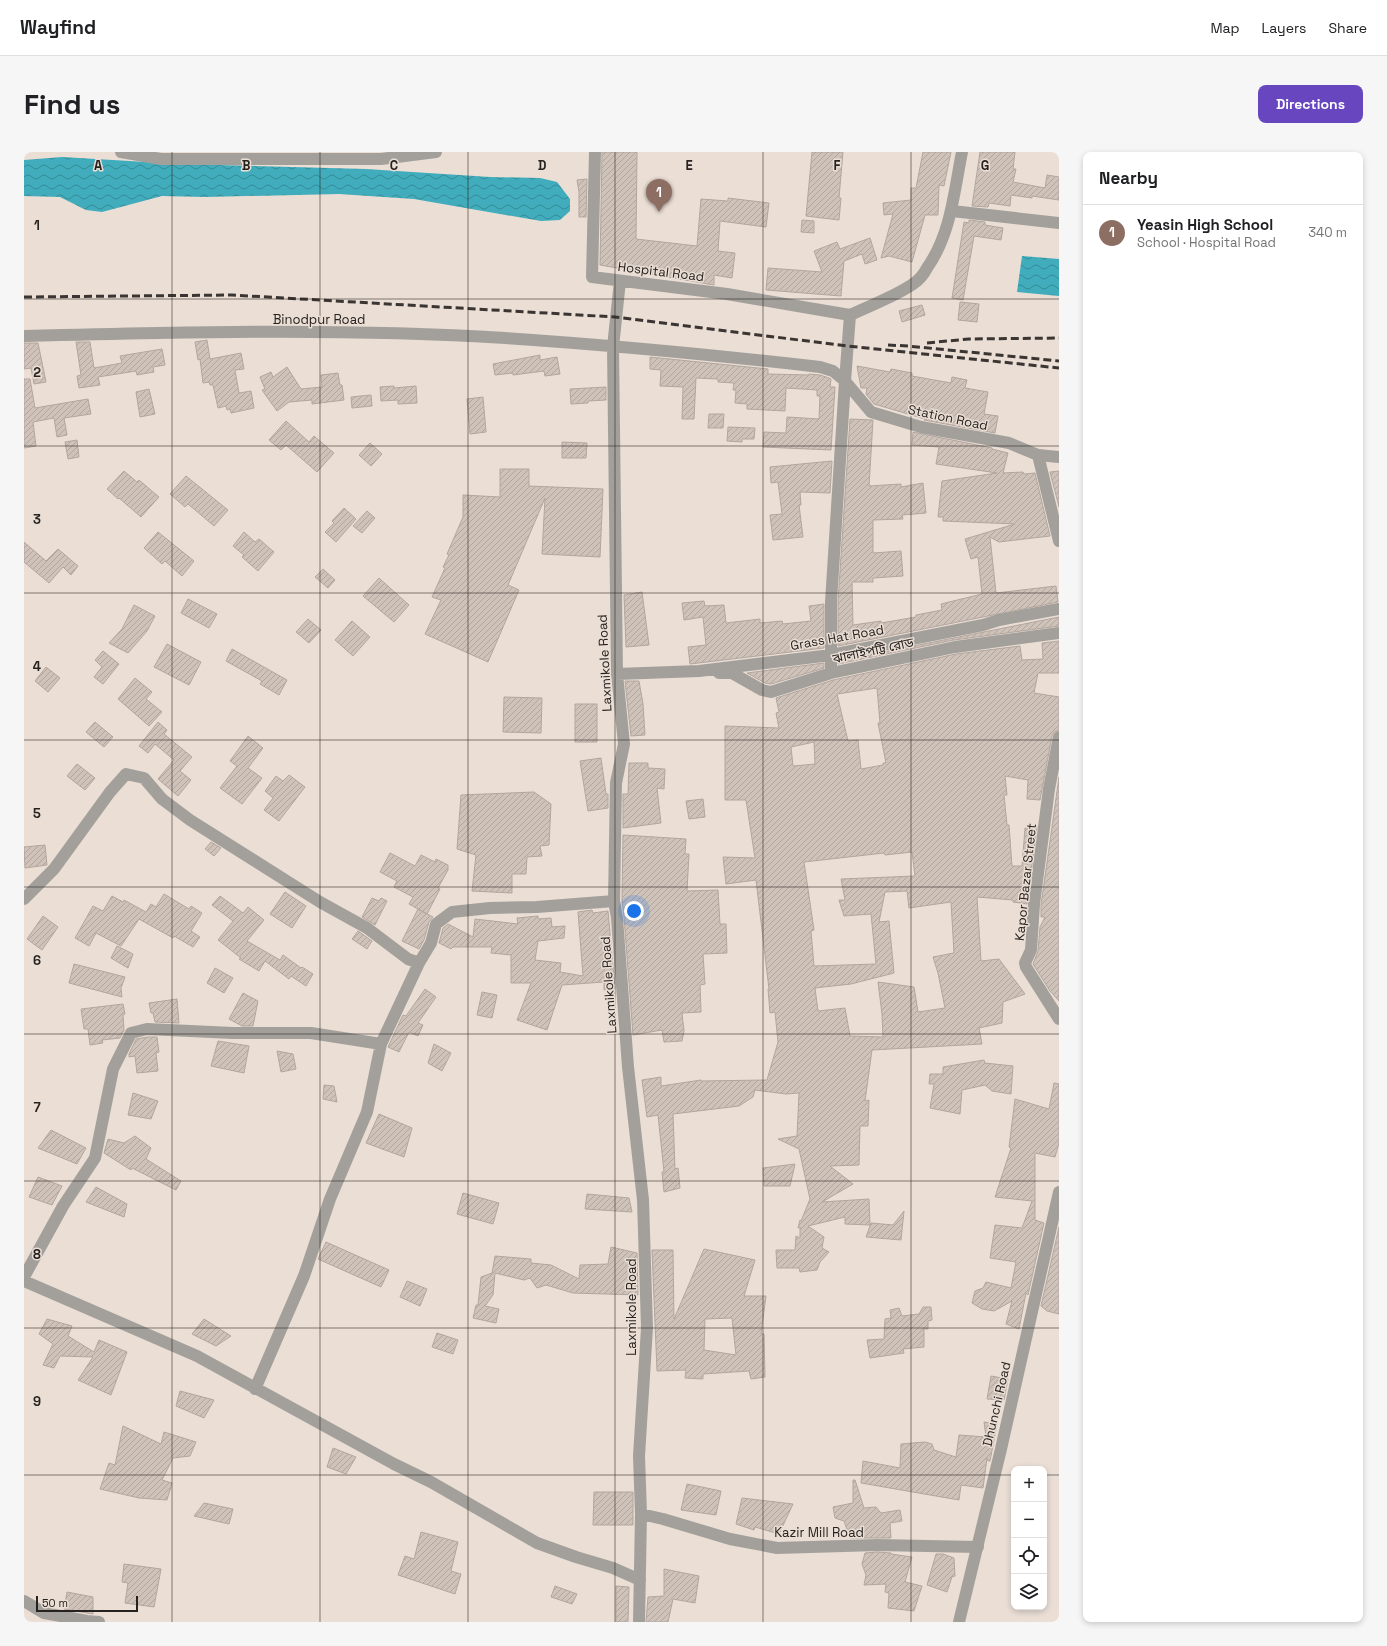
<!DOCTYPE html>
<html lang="en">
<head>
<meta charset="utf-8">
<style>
	body { margin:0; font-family:"Space Grotesk","Noto Sans Bengali",sans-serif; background:#f6f6f6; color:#202124 }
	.controls { position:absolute; right:12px; bottom:12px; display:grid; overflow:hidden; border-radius:8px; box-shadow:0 2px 6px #0003 }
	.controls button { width:36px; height:36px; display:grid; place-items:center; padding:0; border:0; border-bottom:1px solid #e0e0e0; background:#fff; color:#202124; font:20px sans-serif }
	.scale { position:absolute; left:12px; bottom:10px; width:102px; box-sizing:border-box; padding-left:4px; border:2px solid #26221f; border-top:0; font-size:11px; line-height:14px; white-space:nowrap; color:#26221f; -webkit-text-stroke:3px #eaded5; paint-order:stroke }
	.you { position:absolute; left:610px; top:759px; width:14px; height:14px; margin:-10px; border:3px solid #fff; border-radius:50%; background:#1a73e8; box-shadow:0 0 0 6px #1a73e833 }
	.badge { display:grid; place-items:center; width:26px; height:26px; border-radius:50%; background:#6746bf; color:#fff; font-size:13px; font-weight:700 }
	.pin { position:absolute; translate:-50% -33px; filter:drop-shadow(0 1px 2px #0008) }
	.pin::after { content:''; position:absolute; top:21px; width:14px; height:12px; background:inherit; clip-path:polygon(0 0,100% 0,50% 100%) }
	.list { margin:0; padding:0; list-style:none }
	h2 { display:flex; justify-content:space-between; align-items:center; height:52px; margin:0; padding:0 16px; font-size:17px }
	h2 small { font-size:13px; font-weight:400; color:#757577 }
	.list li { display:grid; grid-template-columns:26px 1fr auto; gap:12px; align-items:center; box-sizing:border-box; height:56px; padding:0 16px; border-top:1px solid #e0e0e0 }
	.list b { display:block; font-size:15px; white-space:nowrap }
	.list p { margin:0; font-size:13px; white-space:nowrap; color:#757577 }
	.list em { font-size:13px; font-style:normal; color:#757577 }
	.icon { flex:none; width:22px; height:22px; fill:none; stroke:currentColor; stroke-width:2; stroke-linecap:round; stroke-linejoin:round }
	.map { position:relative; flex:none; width:1035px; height:1470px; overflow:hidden; border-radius:8px }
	header { display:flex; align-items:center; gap:24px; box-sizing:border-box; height:56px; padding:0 20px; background:#fff; border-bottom:1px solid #e0e0e0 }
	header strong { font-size:19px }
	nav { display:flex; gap:22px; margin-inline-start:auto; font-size:14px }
	.intro { display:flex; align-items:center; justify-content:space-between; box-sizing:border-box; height:96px; padding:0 24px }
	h1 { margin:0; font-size:28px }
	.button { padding:10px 18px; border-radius:8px; background:#6746bf; color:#fff; font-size:14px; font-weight:700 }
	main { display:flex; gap:24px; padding:0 24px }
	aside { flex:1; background:#fff; border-radius:8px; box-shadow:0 2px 6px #0003 }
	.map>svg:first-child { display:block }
	.water { fill:url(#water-waves) }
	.building { fill:url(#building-hatch); stroke:#b2a69e; fill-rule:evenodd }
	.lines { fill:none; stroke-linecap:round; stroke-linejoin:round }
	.minor { stroke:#a3a09b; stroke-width:12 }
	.tertiary { stroke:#a3a09b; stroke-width:12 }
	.rail { stroke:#3a3532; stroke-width:3; stroke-dasharray:8 4; stroke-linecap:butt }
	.grid { fill:none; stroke:#26221f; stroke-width:1; stroke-opacity:0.55 }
	.labels { text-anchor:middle; stroke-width:3; stroke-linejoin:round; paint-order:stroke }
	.street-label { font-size:13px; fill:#26221f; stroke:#eaded5 }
	.grid-label { font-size:13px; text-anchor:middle; font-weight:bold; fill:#26221f; stroke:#eaded5; stroke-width:3; stroke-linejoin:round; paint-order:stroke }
</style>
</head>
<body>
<header>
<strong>Wayfind</strong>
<nav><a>Map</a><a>Layers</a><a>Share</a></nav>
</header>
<div class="intro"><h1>Find us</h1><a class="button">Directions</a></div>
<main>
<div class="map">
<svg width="1035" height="1470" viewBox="0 0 1035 1470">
	<defs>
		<pattern id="water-waves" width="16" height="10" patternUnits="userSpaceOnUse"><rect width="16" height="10" fill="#40acbc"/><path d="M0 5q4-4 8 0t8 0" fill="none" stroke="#358c98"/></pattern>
		<pattern id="building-hatch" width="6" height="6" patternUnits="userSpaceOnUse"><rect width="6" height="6" fill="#cec2b9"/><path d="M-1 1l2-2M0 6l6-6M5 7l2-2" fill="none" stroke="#b1a69f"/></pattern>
	</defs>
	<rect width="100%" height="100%" fill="#eaded5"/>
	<!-- water -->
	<path class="water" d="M38,5L156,12L342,17L466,25L516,26L533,30L546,47V59L536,68L517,69L390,47L315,42L181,45L138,44L78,60L62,58L36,45L0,44V8Z
		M998,104L1035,107V144L993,140Z"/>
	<!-- building -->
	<path class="building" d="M578,0H613L612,87L673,94L677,47L704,49V46L745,51L742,75L696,69L694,99L711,101L708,126L690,123V133L576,113Z
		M788,0H819L815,46H817L815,68L782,64Z
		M899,0H927L920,34L915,33L914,63H901L888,110L865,104L857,106L869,62L860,63L859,51L887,48V36H892Z
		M956,0H991L989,17H992L989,30L1021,36L1023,23L1035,25V48L1008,44V46L987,43L986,54L965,51L964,55L948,54Z
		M563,27L562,65H555V40L553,28Z
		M778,68L790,69V81L777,80Z
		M945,68L961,70V73L979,76L977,88L950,84L939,148L928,146L940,70L945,71Z
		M846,86L853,108L841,112L838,102L820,109L817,144L742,138L744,116L798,120L790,99L813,90L816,97Z
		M936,150L955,152L953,170L934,168Z
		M898,153L901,163L878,170L875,159Z
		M183,188L186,207L217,201L220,217L211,218L215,241L227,239L230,256L207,261L206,257L203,258L202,254L194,256L189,233H186L185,230L179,231L176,207L174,208L171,190Z
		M52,190H66L70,216L98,211L96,204L138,197L141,213L129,215L130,220L113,223L112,219L74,225L76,233L55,236L53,224L57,223Z
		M0,191H14L22,230L10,232L7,216L0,217Z
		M516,203V208L533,205L536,222L521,224L520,219L489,223V221L471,223L469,212Z
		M626,205L744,217V222L785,223V222L796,223L805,226L807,227L806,235H811L807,298L739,295L740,280L762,281L763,265L795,267L796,244H793V238L762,236L761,259L723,257V252L711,251L712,238H709L710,231L694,230V227L672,226L670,267H658L659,235L636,234L637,218L626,217Z
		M833,214L866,220L867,217L888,221V224L927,231L928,225L943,228L941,236L964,240L960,262L974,264L971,281L900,268L901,267L850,252L842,242L843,236H837Z
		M263,215L277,237L298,235L297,223L314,221L316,233H318L320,248L288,252V248L265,250L253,259L238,238L241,237L236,225L247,220L249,225Z
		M0,227H6L11,256L64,247L67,262L40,266L43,283L33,285L30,266L9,270L12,294L0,296Z
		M370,234V236L392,234L393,251L374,252V248L357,249L356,235Z
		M582,235V248L564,249V251L547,252L546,237Z
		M125,237L131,262L116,265L112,240Z
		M347,243L348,254L328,256L327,245Z
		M459,245L462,280L446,282L443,247Z
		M685,262H700L699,276H684Z
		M826,267L849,268L845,334L877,332V335L899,331L902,361L878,363L879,367L849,368V401L877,399L879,424L849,426V430H828L829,473L857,469V471L892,465V463L918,458L917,452L958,442L954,405L947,407L941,387L991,372L919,369V365H914L918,329L973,321L912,312L915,295L888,293L889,280L968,296V297L984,301L979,321L999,320L1000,322L1011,321L1026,384L975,390L966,385L972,441L1032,434L1034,450L814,494V450Z
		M262,269L285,290L290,284L310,301L293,320L262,293L257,298L245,288Z
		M704,275L731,276L730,287H718V290L703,289Z
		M53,288L55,305L44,307L41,290Z
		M538,290L563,291L562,306H538Z
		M346,291L358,302L347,314L335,303Z
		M808,309L806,341L776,340L777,353H775L779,385L749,388L746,363L758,362L754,330L747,331L746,315Z
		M476,317H505V334L579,337L576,405L518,402L521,346L484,433L495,438L464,510L401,482L417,448L408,445L421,416L419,415L425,403L423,402L439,365V343L476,345Z
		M100,319L113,330L115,328L135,345L117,365L95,346L94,347L83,337Z
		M1035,319V355L1026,320Z
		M162,324L204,358L190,374L164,352L161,355L146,342Z
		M320,356L332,367L312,390L301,380L310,371L308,369Z
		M343,359L351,366L338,381L329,374Z
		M134,380L170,409L158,424L141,409L138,412L120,396Z
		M220,380L231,390L235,387L250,400L234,419L218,405L220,403L209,394Z
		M0,390L22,409L34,397L54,414L47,423L39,415L25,431L0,410Z
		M299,417L311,428L304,436L291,425Z
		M355,426L385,453L370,470L339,444Z
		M618,440L625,493L602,495L600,443Z
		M164,447L193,462L185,476L157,461Z
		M680,449L681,454L700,453L702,471L736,467V471L758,469L759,472L787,469L785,454L800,452V496L666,512L664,495L682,493L679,465L660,468L658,451Z
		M110,453L131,464L123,479L104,501L85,491L98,477Z
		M1035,465V474L930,488L814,512V509Z
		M284,467L297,478L285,491L272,480Z
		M328,469L346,485L329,504L311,488Z
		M1035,489V521H1014L1010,541L1035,545V578L1030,580L1028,584L1016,648L1003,647L1004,628L981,624L983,643H980L983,673H985L988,714H998L1001,676L1013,674L1003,752L989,750V748L953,745L957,809L975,807L1001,842L979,850L978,871L955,876L958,892L848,898L841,949L845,948L844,974H836L835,1013L806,1014L829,1032L798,1050L845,1047L846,1073L821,1072V1065L784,1074L800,1085L798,1096L805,1100L796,1110L793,1118L776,1120L775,1116H753L752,1098H771L772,1084L776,1086V1075L774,1076L776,1068L777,1069L786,1047L775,997L754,987L773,984L775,941L762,942L731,938L729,945L715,954L649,962L651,1017L654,1016L656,1036L640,1040L638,1020H640L634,963L623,965L618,928L637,925V934L677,928V929L743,928L754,890L751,860L746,861L744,837H745L732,728L702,732L699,705L731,706L722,648H701V574L755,576L752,561L755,560L752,546L809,528L932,502L996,494L998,508L1019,507L1018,491ZM853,536L856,571H854L862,611H859V613L837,617L834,588L824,589L813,542ZM790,590L791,612L769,614L767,595ZM888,700L891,724L817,727L821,748H815L820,764L847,762L852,812L790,814L787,779L790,778L780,710L860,701L861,703ZM883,739L885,756L927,750L930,801L909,805L914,821L921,856L894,860L890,835L854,830L858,862L859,885L826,884L821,856L794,859L791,836L827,832L870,821L865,769L855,770L861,740Z
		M143,492L177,510L165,533L130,515Z
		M208,497L263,528L255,543L236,532L238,529L202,509Z
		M79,499L95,512L79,532L70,525L78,515L71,508Z
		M800,511V516L747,532L741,531L723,521Z
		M22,515L36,526L24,540L11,529Z
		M111,526L128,540L122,547L138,560L125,574L94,547Z
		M601,529H615L619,552L621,583L607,584Z
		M480,545L518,546L517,581L479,580Z
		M551,552H573V590H551Z
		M71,570L89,585L80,595L62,580Z
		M134,570L143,578L140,582L168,605L156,619L167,628L154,644L134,627L150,608L131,592L124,601L115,594Z
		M224,584L239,596L224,616L238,626L218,652L196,636L213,614L206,609Z
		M577,606L582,642H584V656L564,659L556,609Z
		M605,611H624V616L641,617L640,637L633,636L637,671L599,676V642H604Z
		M53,612L71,626L61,638L43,624Z
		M265,623L281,635L255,669L240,658L249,646L241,639L252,624L259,629Z
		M1035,625V849L1026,839L1009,812L1014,799L1016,775L1021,765H1017V753Z
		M510,640L527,652L525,693L516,694L518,704L503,705L502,722H488V741L448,739L452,703L433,697L437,643Z
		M679,647L681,665L665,667L662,649Z
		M599,683L662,687L661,702H665L663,739L694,738L696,772H702L703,801L679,802L681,832L676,833L677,860L658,861L660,879L658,889L640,890L638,878L609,883L600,765L598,748Z
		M187,690L197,696L190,704L181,697Z
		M21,693L23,713L1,716L0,695Z
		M366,701L391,714L397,703L411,710L412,707L424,713V718L414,736L416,737L403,762L385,752L389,745L370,735L373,729L356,720Z
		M261,740L282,754L268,776L246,762Z
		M140,742L165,757L167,754L178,761L167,779L176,785L169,795L150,784L149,786L115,767L97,794L72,781L65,794L51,786L69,754L79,759L88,744L99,750L100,748L122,760L127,752L132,755Z
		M196,744L219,761L224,755L240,768L223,789L256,808L259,803L277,816L278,815L289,822L282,834L267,824L265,827L241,809L235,819L215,807L217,806L194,788L209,769L188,753Z
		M348,746L355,749L357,746L363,749L351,773L338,765Z
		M394,757L409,765L405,770L400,788L395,797L378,789Z
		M568,758L569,761L584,759L591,836L580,838V830L538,833L523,878L493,868L507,831H487V803L467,801L468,795H429L427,797L415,791L419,776L424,772L449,785L451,767L494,772L493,766L514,764V767L527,766L528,775L541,774L540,786L514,789L511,808L537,811L536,820L559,824L554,760Z
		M19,764L34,775L18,798L3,787Z
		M334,779L348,789L343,797L328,787Z
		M93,794L109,802L104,816L87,806Z
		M50,812L101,825L97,836L98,845L45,831Z
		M191,816L209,826L200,841L183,831Z
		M401,837L412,845L394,871L399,873L394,884L385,880L375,900L364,895L379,863L382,864Z
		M458,840L473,843L468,866L453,863Z
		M219,841L234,849L229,874H218L205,867Z
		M153,847L155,871L131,870L129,861H127L125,851Z
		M99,852L101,862L99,863L100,878L96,886L78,888L79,891L66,893L64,877H60L57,857Z
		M124,885H133L135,900L132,901L134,919L113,921L111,904L105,905V902L112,887Z
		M194,889L225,894L220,921L187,914Z
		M410,892L427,901L418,919L404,911Z
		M253,899L269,902L272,917L257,920Z
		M960,908L961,911L989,914L987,942L968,939L961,933L938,938L936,962L906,956L910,932H905L906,922H919V915Z
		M1030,931L1035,932V991L1031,1005L1011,1001V1068L1020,1071L1004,1143L1002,1141L995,1177L982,1172L988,1149L970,1159L958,1157L948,1151L951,1139L959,1136L962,1130L987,1136L992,1110L966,1106L971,1073L998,1076L1008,1049L971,1045L987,996L985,995L991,947L1025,957Z
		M300,933L310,934L313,950L299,947Z
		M109,941L134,949L127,967L104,963Z
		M355,962L388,976L380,1005L342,991Z
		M27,978L62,996L53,1012L14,996Z
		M111,984L127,996L122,1007L157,1029L152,1038L108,1016L107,1018L80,1001L84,987L100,991Z
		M771,1012L766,1034H740L739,1016Z
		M14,1025L38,1034L28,1053L5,1045Z
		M72,1035L103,1052L100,1065L62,1050Z
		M439,1041L475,1051L469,1072L433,1062Z
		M563,1042L605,1046L608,1060L561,1057Z
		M880,1059L877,1088L842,1085L847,1071L869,1073Z
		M1035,1075V1162L1023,1159L1017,1154Z
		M302,1090L365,1118L357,1135L294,1107Z
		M587,1095L613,1101L614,1143L549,1141L522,1133L513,1136L506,1126L500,1128L471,1121L469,1143L461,1154L475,1157L472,1171L449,1166L452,1153H454L457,1125L468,1121L471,1104L507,1107V1111L527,1113L555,1127L556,1113L584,1112Z
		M680,1097L731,1108L720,1144H742L737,1182H740L741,1225L727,1227L725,1219L679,1222V1227L661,1226L662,1218L633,1219L628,1098H649L650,1167ZM708,1166L712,1203L680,1198L681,1167Z
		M383,1129L403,1137L396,1154L376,1145Z
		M899,1155H907L908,1168L904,1169V1177H900V1195L879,1197L880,1201L846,1206L843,1188L860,1187L861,1167L867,1166L866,1158L875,1156L878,1164L895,1162Z
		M23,1167L48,1174L44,1184L70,1200L75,1188L103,1200L87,1243L54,1228L69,1205L36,1204L30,1216L19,1213L29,1192L15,1182Z
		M180,1167L207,1184L192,1194L168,1182Z
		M413,1181L434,1188L429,1202L408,1195Z
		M967,1224L984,1227L980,1248L963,1247Z
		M156,1239L190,1248L180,1266L152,1254Z
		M960,1270L973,1272L966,1309H964L963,1306L959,1336L937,1333L935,1348L837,1331L839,1309L876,1316L877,1292L901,1290L908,1292L910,1298L932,1305L935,1283L962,1285Z
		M99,1274L137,1292L140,1280L172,1290L166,1304L149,1306L138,1328L148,1331L143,1348L115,1346L76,1337L85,1311L91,1313Z
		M309,1296L332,1305L322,1322L303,1315Z
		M829,1328H831L840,1356L852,1355L857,1361L876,1358L878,1369L866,1371L867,1386H826L820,1369L811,1366L809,1355L829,1351Z
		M663,1332L697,1339L692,1363L657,1358Z
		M570,1340H609V1373H569Z
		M718,1346L769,1352L755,1382L731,1375L730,1378L712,1372Z
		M180,1351L209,1357L205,1372L170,1364Z
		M397,1380L434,1390L427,1419L437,1422L431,1442L374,1423L381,1404L390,1407Z
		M853,1400L867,1401V1402L888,1405L881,1430L898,1434L890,1459L864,1456L865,1441L861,1440L862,1432L840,1433L842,1423L838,1412L841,1401Z
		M912,1402H919L930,1406L931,1424L928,1425L923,1440L903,1433Z
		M100,1412L137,1417L130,1455L101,1451L104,1431L98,1430Z
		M640,1417L675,1424L671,1451L649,1447L644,1470H622L624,1445L640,1444Z
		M531,1434L553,1442L548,1452L527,1445Z
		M592,1434L605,1435L604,1470H592Z
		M43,1440L69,1445V1462L40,1457Z"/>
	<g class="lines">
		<!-- minor -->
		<path class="minor" d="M97,0L137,7H357L412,0
			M571,0L568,125L703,142L826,163
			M928,59L1035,71
			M596,129L589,195L593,522L600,592L592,631L590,749L593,766L604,915L619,1048L623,1176L615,1304L617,1362L615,1470
			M0,184C160,180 321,176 481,186C586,193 691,203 796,215L809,219L821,229L807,450V521
			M1014,303L1035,305
			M695,521H708L738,538L747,540L807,521L931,495L1035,481
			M593,522L675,519L807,503L959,473L975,468L1035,457
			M1035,585L1025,637L1010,752L1007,798L1001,811L1002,815L1035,867
			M0,747L30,717L86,640L102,622L120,626L138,647L166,668L296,750L343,776L384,807L395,811L407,791L412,772L428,760L466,756L513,755L590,749
			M0,1125L39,1054L71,1006L89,917L107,881L123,877L209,881H287L357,892
			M0,1129L173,1204L370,1312L407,1330L513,1391L552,1405L589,1416L616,1428
			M231,1237L280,1124L306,1047L343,960L357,892L395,811
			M617,1362L639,1367L706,1387L753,1396L853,1393L954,1395
			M0,1449L20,1461L63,1469L75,1470"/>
		<!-- tertiary -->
		<path class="tertiary" d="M938,0C930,40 927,82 903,116C900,122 895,128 889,132C870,145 847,153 826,163L821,229L847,260L897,275L985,291L1014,303L1035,389
			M935,1470L977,1297L1035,1040"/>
		<!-- rail -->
		<path class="rail" d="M0,145L208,143L591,165L823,194L1035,216
			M903,191L945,187L1035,186
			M864,193L884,194L1035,209"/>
	</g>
	<!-- grid -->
	<path class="grid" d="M148,0V1470M296,0V1470M444,0V1470M591,0V1470M739,0V1470M887,0V1470M0,147H1035M0,294H1035M0,441H1035M0,588H1035M0,735H1035M0,882H1035M0,1029H1035M0,1176H1035M0,1323H990M1020,1323H1035"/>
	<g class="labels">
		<!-- street labels -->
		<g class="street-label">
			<text transform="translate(637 119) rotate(7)" y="5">Hospital Road</text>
			<text x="295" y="172">Binodpur Road</text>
			<text transform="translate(924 265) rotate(12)" y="5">Station Road</text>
			<text transform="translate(813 485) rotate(-10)" y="5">Grass Hat Road</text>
			<text transform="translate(849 498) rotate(-12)" y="5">ঝালাইপট্টি রোড</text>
			<text transform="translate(580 511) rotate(-93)" y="5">Laxmikole Road</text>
			<text transform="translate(1001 730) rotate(-84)" y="5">Kapor Bazar Street</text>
			<text transform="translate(584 833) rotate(-94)" y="5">Laxmikole Road</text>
			<text transform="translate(607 1155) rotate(-90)" y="5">Laxmikole Road</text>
			<text transform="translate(972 1252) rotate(-77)" y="5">Dhunchi Road</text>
			<text x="795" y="1385">Kazir Mill Road</text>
		</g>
	</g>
	<g class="grid-label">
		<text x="74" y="18">A</text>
		<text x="222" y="18">B</text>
		<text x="370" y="18">C</text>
		<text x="518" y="18">D</text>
		<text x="665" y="18">E</text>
		<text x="813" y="18">F</text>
		<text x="961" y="18">G</text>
		<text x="13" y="78">1</text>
		<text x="13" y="225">2</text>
		<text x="13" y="372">3</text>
		<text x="13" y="519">4</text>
		<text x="13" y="666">5</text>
		<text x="13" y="813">6</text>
		<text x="13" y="960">7</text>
		<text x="13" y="1107">8</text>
		<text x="13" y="1254">9</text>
	</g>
</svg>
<div class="controls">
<button>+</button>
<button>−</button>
<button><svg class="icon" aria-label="locate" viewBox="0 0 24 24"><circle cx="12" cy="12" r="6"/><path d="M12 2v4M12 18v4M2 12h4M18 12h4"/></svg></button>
<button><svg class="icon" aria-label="layers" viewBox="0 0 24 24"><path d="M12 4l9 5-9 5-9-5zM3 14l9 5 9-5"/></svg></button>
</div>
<div class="scale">50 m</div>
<div class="you"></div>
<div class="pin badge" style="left:635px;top:60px;background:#8d6e63">1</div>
</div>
<aside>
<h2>Nearby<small></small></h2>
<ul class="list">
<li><span class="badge" style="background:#8d6e63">1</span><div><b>Yeasin High School</b><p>School · Hospital Road</p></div><em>340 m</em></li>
</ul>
</aside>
</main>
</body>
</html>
